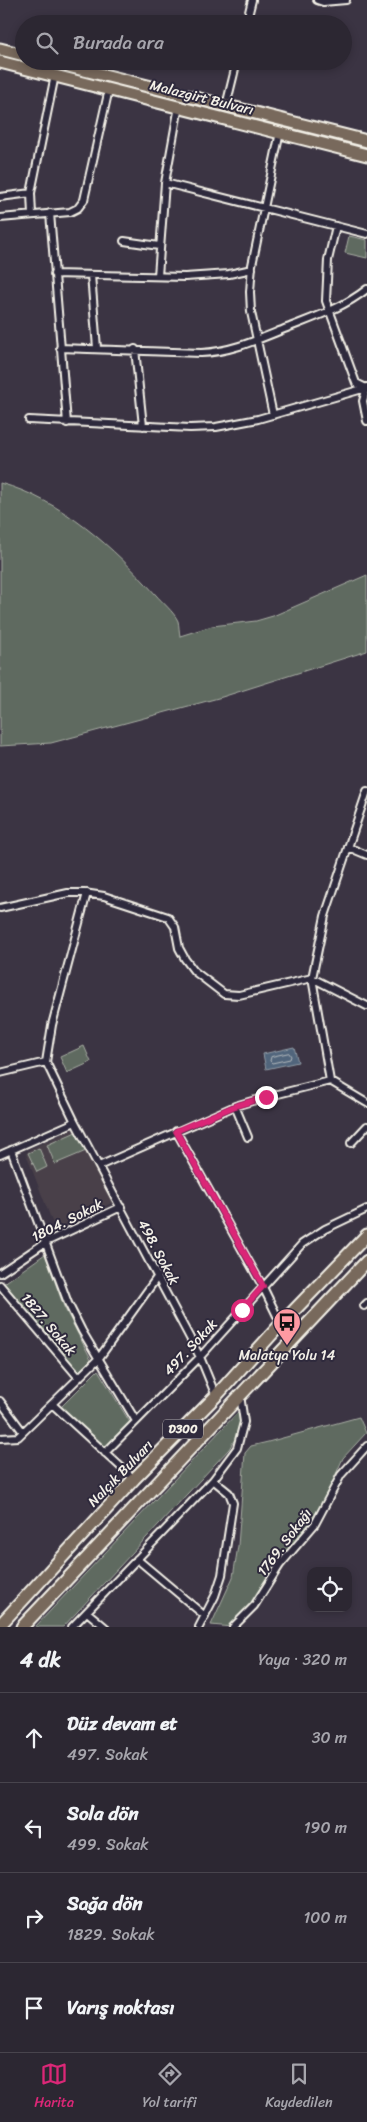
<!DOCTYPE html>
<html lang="tr">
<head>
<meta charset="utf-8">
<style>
	body { margin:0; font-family:Sriracha,sans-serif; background:#342f3a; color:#f1f3f6 }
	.controls { position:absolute; right:15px; bottom:15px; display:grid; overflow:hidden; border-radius:10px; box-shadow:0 2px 8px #0003 }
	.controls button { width:45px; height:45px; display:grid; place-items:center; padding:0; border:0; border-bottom:1px solid #48444d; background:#2c2732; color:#f1f3f6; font:25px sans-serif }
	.stop { position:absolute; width:15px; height:15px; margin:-11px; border:4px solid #db2777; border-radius:50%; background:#fff }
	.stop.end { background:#db2777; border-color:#fff; box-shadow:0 1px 5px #0008 }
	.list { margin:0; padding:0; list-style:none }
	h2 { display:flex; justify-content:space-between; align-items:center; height:65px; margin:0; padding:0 20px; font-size:21px }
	h2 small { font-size:16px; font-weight:400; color:#a6a5ac }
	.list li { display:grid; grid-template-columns:32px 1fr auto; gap:15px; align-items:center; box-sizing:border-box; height:90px; padding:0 20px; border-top:1px solid #48444d }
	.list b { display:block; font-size:19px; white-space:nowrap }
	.list p { margin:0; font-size:16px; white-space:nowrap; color:#a6a5ac }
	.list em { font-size:16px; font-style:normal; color:#a6a5ac }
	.icon { flex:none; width:28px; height:28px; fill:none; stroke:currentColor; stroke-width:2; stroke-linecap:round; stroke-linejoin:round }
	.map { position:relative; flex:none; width:367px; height:1627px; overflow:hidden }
	.search { position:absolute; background:#2c2732; box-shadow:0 2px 8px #0003; left:15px; right:15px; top:15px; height:55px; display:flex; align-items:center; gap:12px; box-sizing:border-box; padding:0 18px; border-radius:28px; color:#a6a5ac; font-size:19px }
	.sheet { height:425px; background:#2c2732 }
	nav { display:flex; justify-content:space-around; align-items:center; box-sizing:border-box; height:70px; border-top:1px solid #48444d; background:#2c2732; font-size:14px; color:#a6a5ac }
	nav a { display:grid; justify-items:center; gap:2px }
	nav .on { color:#db2777 }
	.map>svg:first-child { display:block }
	.built { fill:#4a414a }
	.green { fill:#5e6b60; stroke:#a9aea4 }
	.water { fill:#51657c; stroke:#929da7 }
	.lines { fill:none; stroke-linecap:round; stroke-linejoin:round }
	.shore { stroke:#b3b9bd; stroke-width:1 }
	.street-casing { stroke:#f4f1e8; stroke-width:10 }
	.highway-casing { stroke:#f4f1e8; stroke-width:15 }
	.street { stroke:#2f2a3d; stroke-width:6 }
	.highway { stroke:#78695c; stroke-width:11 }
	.route { stroke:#db2777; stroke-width:6 }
	.labels { text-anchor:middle; stroke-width:4; stroke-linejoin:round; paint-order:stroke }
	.shield { fill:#2f2a3d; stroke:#b9b5b5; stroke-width:1 }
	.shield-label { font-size:12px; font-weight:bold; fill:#f4f1e8 }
	.street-label { font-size:14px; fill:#f4f1e8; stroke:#2f2a3d }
	.poi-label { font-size:14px; fill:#f4f1e8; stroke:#2f2a3d }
</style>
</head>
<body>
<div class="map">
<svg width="367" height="1627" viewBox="0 0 367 1627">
	<rect width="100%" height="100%" fill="#3b3443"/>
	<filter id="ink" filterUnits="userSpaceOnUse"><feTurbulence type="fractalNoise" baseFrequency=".02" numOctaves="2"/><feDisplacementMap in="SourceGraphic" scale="10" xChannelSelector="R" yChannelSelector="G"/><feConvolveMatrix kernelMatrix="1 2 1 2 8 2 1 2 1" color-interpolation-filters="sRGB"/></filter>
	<g filter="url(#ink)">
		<!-- built -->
		<path class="built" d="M76,1128L118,1200L55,1229L26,1154L30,1149Z"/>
		<!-- green -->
		<path class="green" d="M349,236L367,240V258L345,253Z
			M0,483C62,500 114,548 156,595C162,602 174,612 178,621C179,625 179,631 180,636L212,626L256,621L273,616L367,575V651L222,697L51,743L0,746Z
			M84,1046L91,1062L67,1073L60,1057Z
			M78,1131L86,1151L55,1164L47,1145Z
			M39,1148L47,1167L37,1172L28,1153Z
			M45,1254L64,1307L91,1359L79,1371L3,1284Z
			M98,1370L131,1424L105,1448L61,1407Z
			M239,1411L240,1423L238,1434L229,1449L63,1627H35Z
			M359,1417L366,1433L343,1458L318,1515L282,1558L254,1603L232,1627L211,1625L233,1577L238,1546L245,1453L251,1446L268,1442Z"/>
		<!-- water -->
		<path class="water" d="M294,1047L298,1062L266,1069L263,1054Z"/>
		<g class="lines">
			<!-- shore -->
			<path class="shore" d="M289,1053L291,1056L290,1059L272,1063L270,1061L271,1057Z"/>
			<!-- street casing -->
			<g class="street-casing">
				<path id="street" d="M317,0L323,2L346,0
					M246,24L252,0
					M226,106L237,61
					M165,183L367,234
					M0,197L31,193
					M50,213L67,423
					M32,215L31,193L55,75
					M0,218L70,212L78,208L84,200L109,89
					M336,226L328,260L326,301L356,383L366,388
					M124,241L159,246
					M54,274L185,277L229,274L252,269
					M91,275L97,348
					M158,276L165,183L179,106
					M60,348L201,353C231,352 259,339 287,328C315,317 343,308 367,289
					M135,349L143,426
					M367,387L363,401L367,421
					M273,415L251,312L250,292L252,265L280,132
					M29,420L190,428L216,427L258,419L366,388
					M348,847L367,855
					M87,893L52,1025L46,1062L75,1122L200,1357L216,1396
					M0,908L68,893H84L104,896L168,917L175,927L179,948L185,959L194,971L224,994L239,995L312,978L367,1006
					M0,1073L46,1062
					M330,1081L312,978L325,916L367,791
					M235,1106L248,1137
					M176,1131L263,1287L281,1324
					M351,1143L367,1126
					M11,1150L68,1303L82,1331L136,1421
					M0,1155L75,1122
					M99,1166L235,1106L266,1097L330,1081L367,1103
					M0,1273L46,1242L121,1207
					M0,1285L79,1378
					M364,1306L367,1303
					M0,1401L23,1432
					M52,1404L134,1479
					M0,1438L18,1437L99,1358L158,1276
					M105,1453L200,1357L302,1244L325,1229L367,1209
					M137,1559L205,1616
					M87,1612L105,1627
					M72,1627L213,1480L237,1448L244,1422L240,1395
					M199,1627L215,1596L222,1575L233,1503L229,1493L213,1480
					M233,1627L254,1606L280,1565L315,1524L341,1475L367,1446"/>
			</g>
			<!-- highway casing -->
			<g class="highway-casing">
				<path id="highway" d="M0,49L24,55
					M48,61L367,141
					M0,62L367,155
					M0,1625L134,1479L216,1396L281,1324L367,1235
					M22,1627L367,1261"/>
			</g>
			<!-- street -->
			<use href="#street" class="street"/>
			<!-- highway -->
			<use href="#highway" class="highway"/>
		</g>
	</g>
	<g class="lines" filter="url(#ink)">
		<!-- route -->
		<path class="route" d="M242,1310L263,1286L176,1131L235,1106L266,1097"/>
	</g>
	<!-- icons -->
	<defs>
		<g id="bus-pin" transform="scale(1.4375)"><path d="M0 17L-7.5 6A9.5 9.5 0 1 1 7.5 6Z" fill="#ff9aa2" stroke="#2f2a3d"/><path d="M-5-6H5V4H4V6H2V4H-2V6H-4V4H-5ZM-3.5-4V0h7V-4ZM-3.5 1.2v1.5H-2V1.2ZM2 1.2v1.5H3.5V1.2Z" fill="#111"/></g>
	</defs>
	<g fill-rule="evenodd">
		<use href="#bus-pin" x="287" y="1322"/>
	</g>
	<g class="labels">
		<!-- shield labels -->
		<rect class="shield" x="163" y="1419.5" width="40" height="19" rx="4"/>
		<g class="shield-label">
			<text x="183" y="1433">D300</text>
		</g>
		<!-- street labels -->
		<g class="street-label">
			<text transform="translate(202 97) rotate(14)" y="5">Malazgirt Bulvarı</text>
			<text transform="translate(67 1220) rotate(-27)" y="5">1804. Sokak</text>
			<text transform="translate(159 1252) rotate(62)" y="5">498. Sokak</text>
			<text transform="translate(49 1324) rotate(50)" y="5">1827. Sokak</text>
			<text transform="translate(190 1347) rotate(-47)" y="5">497. Sokak</text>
			<text transform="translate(120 1473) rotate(-46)" y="5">Nalçık Bulvarı</text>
			<text transform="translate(284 1542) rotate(-53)" y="5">1769. Sokağı</text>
		</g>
		<!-- poi labels -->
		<g class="poi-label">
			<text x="287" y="1360">Malatya Yolu 14</text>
		</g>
	</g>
</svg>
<div class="controls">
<button><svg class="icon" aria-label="locate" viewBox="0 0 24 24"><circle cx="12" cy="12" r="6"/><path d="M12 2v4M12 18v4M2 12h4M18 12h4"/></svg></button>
</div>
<div class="stop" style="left:242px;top:1310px"></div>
<div class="stop end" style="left:266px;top:1097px"></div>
<div class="search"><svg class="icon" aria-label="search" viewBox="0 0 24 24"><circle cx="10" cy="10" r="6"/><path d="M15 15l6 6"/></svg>Burada ara</div>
</div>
<section class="sheet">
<h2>4 dk<small>Yaya · 320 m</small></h2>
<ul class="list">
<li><svg class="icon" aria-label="ahead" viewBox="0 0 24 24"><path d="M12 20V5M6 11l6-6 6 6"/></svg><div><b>Düz devam et</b><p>497. Sokak</p></div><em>30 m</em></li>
<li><svg class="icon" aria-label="left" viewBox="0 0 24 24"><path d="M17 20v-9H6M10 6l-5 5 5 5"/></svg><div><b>Sola dön</b><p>499. Sokak</p></div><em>190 m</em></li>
<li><svg class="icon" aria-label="right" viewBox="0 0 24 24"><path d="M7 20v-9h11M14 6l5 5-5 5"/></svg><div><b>Sağa dön</b><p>1829. Sokak</p></div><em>100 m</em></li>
<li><svg class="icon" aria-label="arrive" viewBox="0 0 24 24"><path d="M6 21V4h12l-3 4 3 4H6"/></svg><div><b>Varış noktası</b></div></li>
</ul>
</section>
<nav>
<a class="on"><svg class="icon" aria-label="map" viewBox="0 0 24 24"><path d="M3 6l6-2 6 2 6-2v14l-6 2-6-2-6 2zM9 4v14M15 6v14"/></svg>Harita</a>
<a><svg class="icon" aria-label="directions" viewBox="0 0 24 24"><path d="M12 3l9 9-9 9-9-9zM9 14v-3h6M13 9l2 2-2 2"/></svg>Yol tarifi</a>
<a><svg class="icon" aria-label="saved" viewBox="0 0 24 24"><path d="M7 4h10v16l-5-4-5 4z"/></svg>Kaydedilen</a>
</nav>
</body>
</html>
